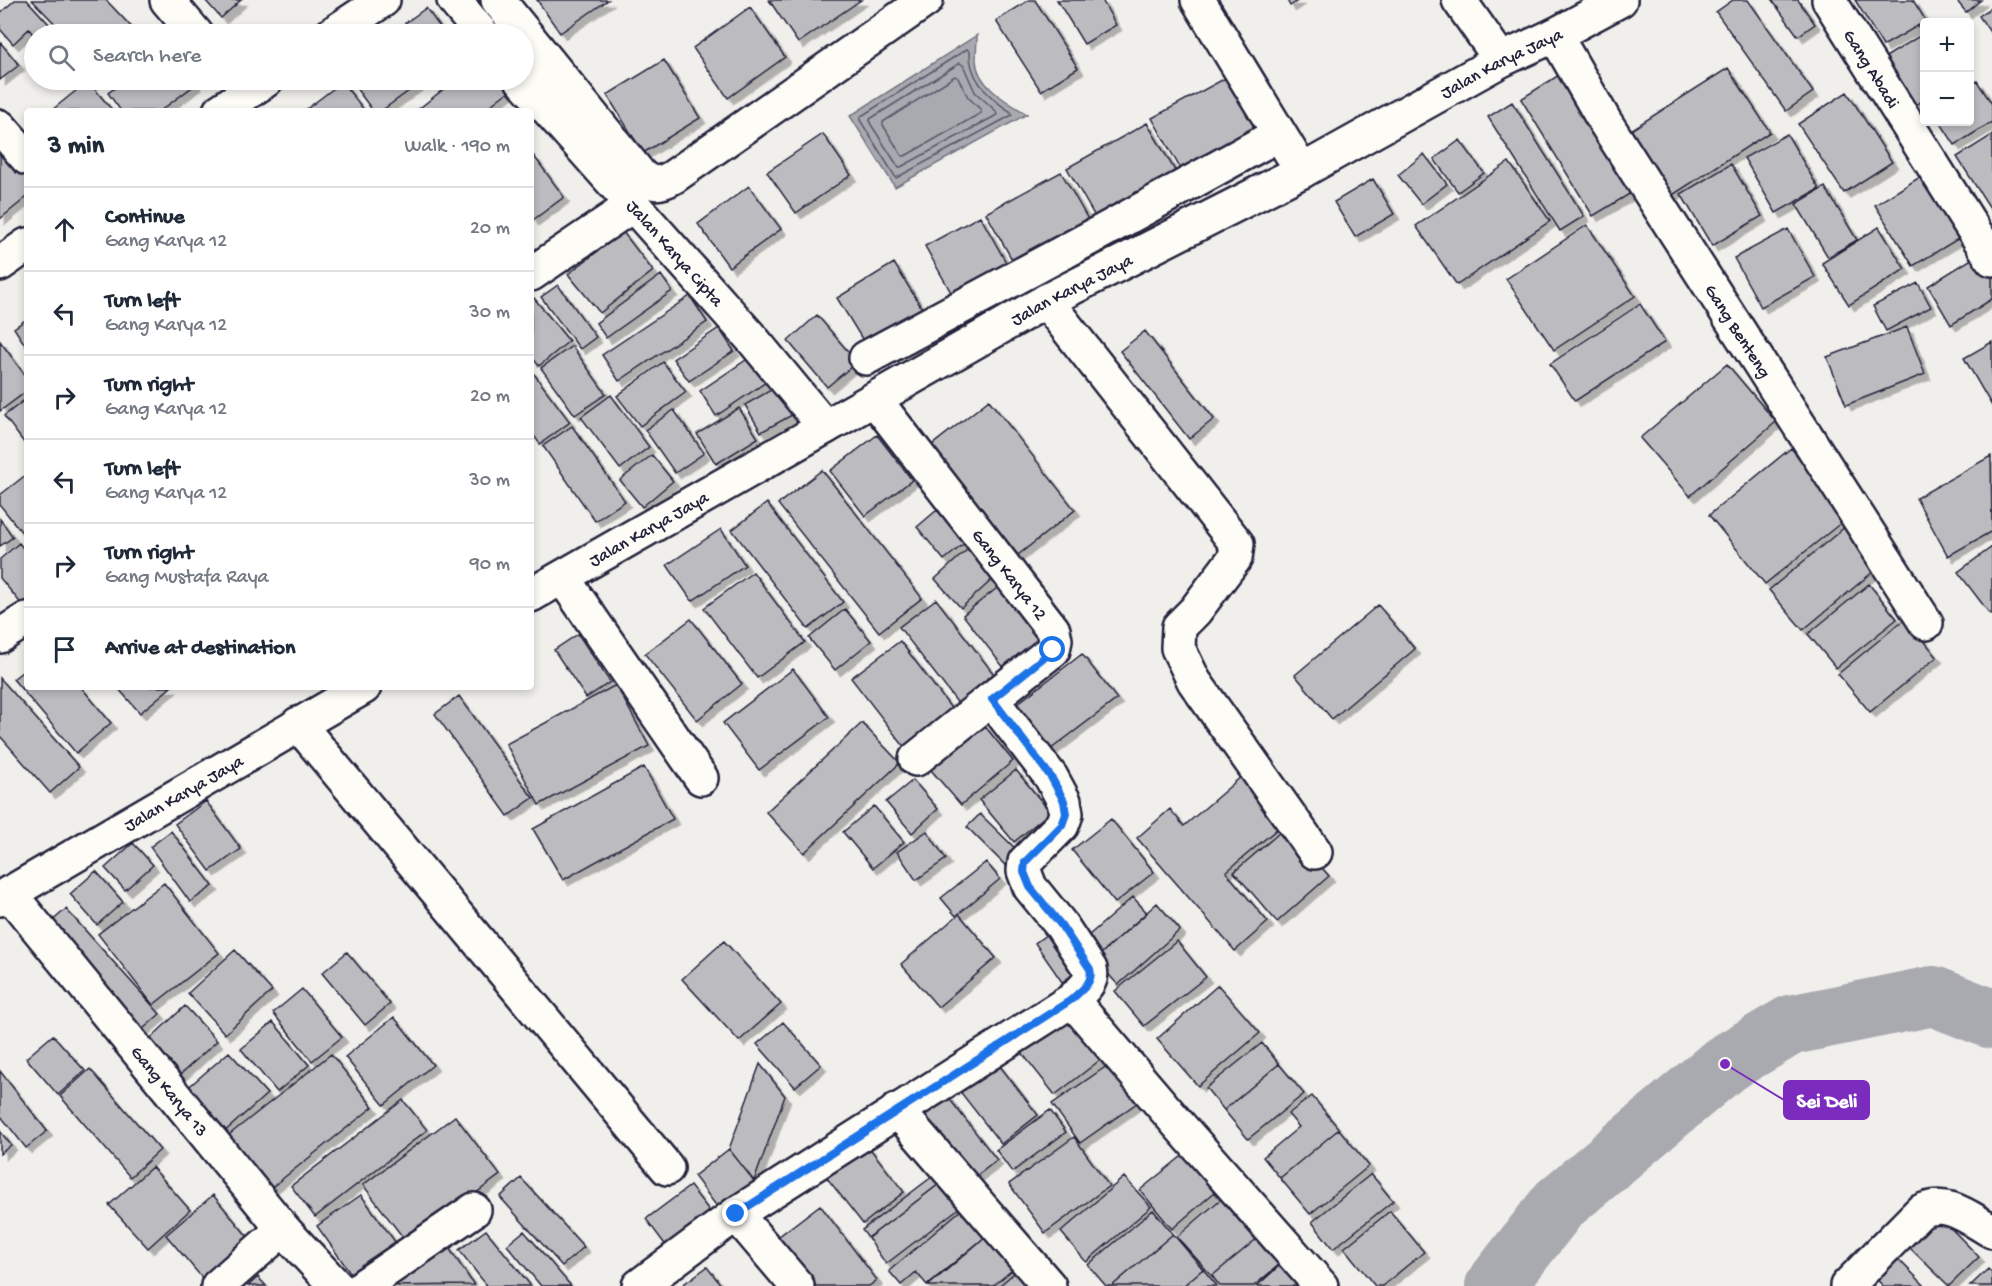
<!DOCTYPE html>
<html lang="en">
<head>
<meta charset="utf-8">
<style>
	body { margin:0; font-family:"Gochi Hand",sans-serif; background:#f2f2f3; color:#1f2937 }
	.controls { position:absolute; right:18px; top:18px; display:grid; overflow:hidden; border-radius:6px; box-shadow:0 3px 9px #0003 }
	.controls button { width:54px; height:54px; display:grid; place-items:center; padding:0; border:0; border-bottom:2px solid #e0e1e3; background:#fff; color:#1f2937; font:30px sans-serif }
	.stop { position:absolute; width:18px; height:18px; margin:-14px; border:4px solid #1a73e8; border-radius:50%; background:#fff }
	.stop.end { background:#1a73e8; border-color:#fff; box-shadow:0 2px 6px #0008 }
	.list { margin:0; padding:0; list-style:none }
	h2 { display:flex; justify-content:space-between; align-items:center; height:78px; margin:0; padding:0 24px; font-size:26px }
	h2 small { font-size:20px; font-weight:400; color:#747a83 }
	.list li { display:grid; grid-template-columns:39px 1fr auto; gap:18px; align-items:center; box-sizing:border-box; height:84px; padding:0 24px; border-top:2px solid #e0e1e3 }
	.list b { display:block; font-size:22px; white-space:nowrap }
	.list p { margin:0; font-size:20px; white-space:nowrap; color:#747a83 }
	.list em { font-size:20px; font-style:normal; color:#747a83 }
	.icon { flex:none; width:33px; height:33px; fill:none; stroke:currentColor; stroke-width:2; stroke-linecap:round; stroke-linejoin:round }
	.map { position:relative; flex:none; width:1992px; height:1286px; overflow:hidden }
	.search { position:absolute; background:#fff; box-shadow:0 3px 9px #0003; left:24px; top:24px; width:510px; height:66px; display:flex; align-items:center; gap:15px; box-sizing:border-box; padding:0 21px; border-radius:33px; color:#747a83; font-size:22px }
	.panel { position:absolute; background:#fff; box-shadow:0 3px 9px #0003; left:24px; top:108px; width:510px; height:582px; border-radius:6px }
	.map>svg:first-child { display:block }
	.water { fill:#a9a9b0; stroke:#737381; stroke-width:1.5 }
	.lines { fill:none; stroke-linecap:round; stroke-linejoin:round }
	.shore { stroke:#58586a; stroke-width:1.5 }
	.river { stroke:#a9a9b0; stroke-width:60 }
	.building { fill:#bcbcc0; stroke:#22223b; stroke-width:1.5; filter:url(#shadow) }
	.minor-casing { stroke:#22223b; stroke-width:38 }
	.major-casing { stroke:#22223b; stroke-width:38 }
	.minor { stroke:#fdfcf7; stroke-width:33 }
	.major { stroke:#fdfcf7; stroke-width:33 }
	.route { stroke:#1a73e8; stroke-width:8 }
	.labels { text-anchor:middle; stroke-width:4.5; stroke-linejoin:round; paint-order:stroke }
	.street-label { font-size:18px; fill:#22223b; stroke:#fdfcf7 }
	.leader { fill:none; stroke:#7b2cbf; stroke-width:2 }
	.callout-dot { fill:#7b2cbf; stroke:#fdfcf7; stroke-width:2 }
	.callout { fill:#7b2cbf; stroke:#7b2cbf; stroke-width:2 }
	.callout-label { font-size:20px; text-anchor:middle; font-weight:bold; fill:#fff }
</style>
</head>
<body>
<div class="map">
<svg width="1992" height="1286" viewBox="0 0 1992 1286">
	<defs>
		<filter id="shadow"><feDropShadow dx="5.5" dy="5.5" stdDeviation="0" flood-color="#0004"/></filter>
	</defs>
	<rect width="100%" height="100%" fill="#f0efec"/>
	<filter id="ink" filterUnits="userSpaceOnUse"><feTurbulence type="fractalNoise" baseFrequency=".0167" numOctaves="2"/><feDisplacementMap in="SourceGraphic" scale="12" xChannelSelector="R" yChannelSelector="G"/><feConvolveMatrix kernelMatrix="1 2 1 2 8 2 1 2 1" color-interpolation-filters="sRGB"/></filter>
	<g filter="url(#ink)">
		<!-- water -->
		<path class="water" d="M977,35C977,43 976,52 976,60C977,86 1007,102 1027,114L895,187L850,116Z"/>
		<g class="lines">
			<!-- shore -->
			<path class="shore" d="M967,49L970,52C969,79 989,98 1011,112L1012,115L896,178L860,120V117Z
				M960,63L963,65L975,92L996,111L997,115L899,168L870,123V119Z
				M955,76L958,78L968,97L981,110V113L905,156H902L883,125V122Z"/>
			<!-- river -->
			<path class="river" d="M1495,1286L1559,1204L1725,1064L1791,1025L1933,996L1992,1019"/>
		</g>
		<!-- building -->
		<path class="building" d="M15,0H27L58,34L34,36L29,29L13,44L0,29V13Z
			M32,0H106L138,34H65Z
			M205,0H241L221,18Z
			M537,0H608L560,33Z
			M769,0H861L798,43Z
			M1029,0H1035L1078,68L1041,91L996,21Z
			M1057,0H1102L1116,25L1084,44Z
			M1287,0H1299L1290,6Z
			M1733,0H1748L1813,92L1786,111L1716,12Z
			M1772,0H1798L1815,24L1798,36Z
			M1855,0H1913L1926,21L1883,46Z
			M1956,0H1981L1966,12Z
			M750,7L785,57L728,98L693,48Z
			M1992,7V35L1979,16Z
			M426,8L445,34H390Z
			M1924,33V100L1911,108L1881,60Z
			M0,42L19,65L0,80Z
			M664,60L700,118L643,153L607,95Z
			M1728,68L1770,132L1665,200L1623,135Z
			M1233,74L1265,130L1184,175L1152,118Z
			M1559,75L1631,193L1593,216L1521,99Z
			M126,80H193L196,84L160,111H121L108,93Z
			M350,80H424L381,111H373Z
			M455,80H500L509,91L483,111H416Z
			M88,81L113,111H52V110Z
			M1977,81L1992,104V122L1955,145L1940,122H1970V86Z
			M342,82L365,111H304Z
			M1847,92L1892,162L1844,193L1798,124Z
			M1512,102L1584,216L1560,231L1488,117Z
			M1147,123L1177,174L1097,220L1067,168Z
			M823,134L851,175L796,213L767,172Z
			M1787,134L1819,189L1776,213L1744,158Z
			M1992,135V211L1957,157Z
			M1460,140L1484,173L1458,192L1434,159Z
			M0,143L27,175V197L0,219Z
			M1424,154L1447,184L1421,204L1398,175Z
			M534,156L564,197L533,220L531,217V158Z
			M1509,162L1550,221L1457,285L1416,226Z
			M1731,164L1762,216L1712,246L1681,194Z
			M1061,172L1094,230L1019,272L986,213Z
			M1928,172L1966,234L1913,266L1875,205Z
			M1373,179L1394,214L1355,237L1334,202Z
			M749,186L781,229L729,267L698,224Z
			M1825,187L1857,240L1828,257L1796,204Z
			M980,216L1012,273L957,303L925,246Z
			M1587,225L1635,296L1554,350L1506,279Z
			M1879,227L1905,269L1849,305L1822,263Z
			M1788,229L1815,277L1761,307L1734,258Z
			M623,232L653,271L600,313L568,274Z
			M1986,250L1992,261V299L1951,325L1928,286Z
			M894,263L928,318L870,352L837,298Z
			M661,275L672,291L606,338L596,323Z
			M1918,283L1931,307L1886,331L1873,306Z
			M558,285L596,337L580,349L541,297Z
			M690,296L707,322L619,381L602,355Z
			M534,298L569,341L539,366L531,356V300Z
			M1640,304L1665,342L1575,401L1550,364Z
			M817,315L857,362L827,387L788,341Z
			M27,319V348L14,328Z
			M1907,327L1925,374L1846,405L1827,357Z
			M719,328L734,351L689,381L673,359Z
			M1145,331L1214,419L1189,439L1120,351Z
			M0,341L27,378V391L0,411Z
			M1992,342V406L1964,358Z
			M572,346L606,394L575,415L541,368Z
			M752,356L769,380L716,416L700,391Z
			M663,362L686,392L640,426L617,396Z
			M1727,364L1776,422L1690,496L1640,438Z
			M531,370L570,422L540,444L531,432Z
			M776,387L792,415L761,432L745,405Z
			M611,395L649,447L620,469L581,417Z
			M27,398V443L25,444L4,416Z
			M989,400L1075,510L1018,555L932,445Z
			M739,408L758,438L716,464L697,434Z
			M674,410L704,453L675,473L645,430Z
			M572,426L625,501L595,521L543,446Z
			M877,435L912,480L865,516L830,471Z
			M1791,448L1847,518L1765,584L1709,515Z
			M652,455L673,481L642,507L620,480Z
			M1991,456L1992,531L1948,556L1916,498Z
			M822,470L922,598L879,632L778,504Z
			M27,474V539L0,505V495Z
			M767,503L843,602L808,629L732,530Z
			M937,510L965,543L944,560L917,527Z
			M0,519L13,537L0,546Z
			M1846,526L1880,566L1803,630L1769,590Z
			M721,529L745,565L692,601L667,565Z
			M19,543L27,553V603L23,606L0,578V559Z
			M1992,547V613L1990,614L1958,572Z
			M969,548L995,577L961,608L935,579Z
			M753,572L805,642L757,678L704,608Z
			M1869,584L1897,619L1836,668L1808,634Z
			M1001,585L1049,647L1011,677L963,615Z
			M936,599L1000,682L963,710L899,627Z
			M1378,605L1415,649L1332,719L1295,675Z
			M845,609L871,641L835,670L809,638Z
			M1906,618L1937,657L1870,712L1838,674Z
			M691,619L742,684L697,720L645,654Z
			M578,634L610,682L586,698L554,650Z
			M900,641L957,716L909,753L851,678Z
			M1082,654L1117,699L1051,749L1017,704Z
			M27,668V687H81L111,723L76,753L13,679Z
			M793,669L829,717L759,770L723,723Z
			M0,678L79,767L50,793L0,736Z
			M616,685L649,746L539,805L506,744Z
			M117,687H171L140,713Z
			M459,696L533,798L508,816L435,714Z
			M862,723L900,763L804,853L766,812Z
			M984,725L1013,761L961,805L931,770Z
			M644,767L673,819L563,880L533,829Z
			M1016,770L1050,812L1014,842L979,800Z
			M1249,770L1290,818L1226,872L1268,922L1235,951L1137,838L1170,809L1184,826Z
			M913,780L938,809L912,833L886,802Z
			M206,801L241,849L210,871L175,824Z
			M874,806L904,842L873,868L843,832Z
			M980,814L1022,855L1008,868L967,827Z
			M1111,819L1154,872L1115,903L1072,850Z
			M1286,827L1329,876L1277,922L1234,872Z
			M171,831L213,886L190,902L150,847Z
			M927,831L946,859L916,880L897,852Z
			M133,843L153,865L125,890L105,868Z
			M986,862L1000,879L956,916L941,898Z
			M96,871L123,902L97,925L70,894Z
			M164,883L219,953L153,1005L98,934Z
			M1133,897L1147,913L1095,959L1081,942Z
			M1157,903L1180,930L1118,985L1095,959Z
			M66,909L160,1014L135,1036L42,930Z
			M959,914L996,958L938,1007L901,964Z
			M1050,932L1078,971L1062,982L1035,943Z
			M724,941L781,1004L739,1041L682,979Z
			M1177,941L1206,977L1144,1026L1115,991Z
			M235,950L272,991L225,1034L188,993Z
			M347,952L390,1004L365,1025L322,973Z
			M1218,985L1260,1033L1198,1086L1157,1039Z
			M302,989L342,1037L312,1061L273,1013Z
			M185,1006L217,1041L172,1082L140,1048Z
			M1072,1007L1109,1053L1055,1095L1018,1048Z
			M394,1017L433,1065L384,1105L345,1057Z
			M273,1022L309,1065L277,1092L241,1049Z
			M783,1022L821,1065L795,1087L757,1044Z
			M53,1035L85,1071L58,1095L26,1058Z
			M1262,1043L1279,1064L1224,1110L1206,1088Z
			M229,1052L267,1094L222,1134L184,1091Z
			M331,1054L373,1107L262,1195L220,1142Z
			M992,1056L1038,1115L1001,1144L955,1085Z
			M1114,1061L1141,1100L1080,1143L1052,1104Z
			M760,1064L785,1096L754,1181L729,1149Z
			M1279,1064L1304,1094L1248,1139L1224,1110Z
			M90,1069L160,1150L130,1177L60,1096Z
			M0,1071L47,1131L26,1148L0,1115Z
			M941,1088L997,1160L970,1181L914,1110Z
			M1312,1096L1339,1129L1280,1178L1263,1157L1299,1127L1288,1114Z
			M403,1100L427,1130L315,1217L291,1186Z
			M1050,1110L1066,1132L1012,1172L996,1150Z
			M455,1116L500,1175L408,1244L363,1185Z
			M1339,1129L1369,1166L1310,1214L1280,1178Z
			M0,1131L11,1145L0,1154Z
			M1074,1137L1109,1186L1045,1233L1009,1184Z
			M868,1146L904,1192L863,1224L827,1178Z
			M1192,1148L1224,1184L1172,1229L1140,1190Z
			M729,1149L754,1181L718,1208L694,1176Z
			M152,1167L190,1210L148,1248L109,1205Z
			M941,1170L947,1178L868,1238L862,1230Z
			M1371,1174L1393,1201L1333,1249L1312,1222Z
			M1124,1177L1151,1207L1086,1262L1061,1232Z
			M521,1178L584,1247L562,1266L500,1197Z
			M947,1178L967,1202L886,1264L868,1238Z
			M690,1186L711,1213L667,1247L646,1219Z
			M1230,1191L1265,1232L1212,1276L1177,1237Z
			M213,1195L258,1249L209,1286L166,1235Z
			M361,1195L396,1243L352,1275L317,1226Z
			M968,1204L991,1232L927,1285L916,1272L901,1285L889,1271Z
			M820,1205L877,1280L869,1286H816L778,1237Z
			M1153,1210L1173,1234L1112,1286H1106L1088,1265Z
			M1390,1211L1424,1252L1382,1286H1375L1344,1248Z
			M1937,1214L1979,1257L1949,1286L1906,1244Z
			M486,1230L531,1286H487L459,1250Z
			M524,1231L571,1286H541L507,1245Z
			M991,1232L1018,1265L993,1286H928Z
			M1265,1232L1288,1257L1254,1286H1220L1212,1276Z
			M1173,1234L1203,1269L1183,1286H1112Z
			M447,1245L474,1285L387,1286Z
			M1291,1255L1306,1286H1257Z
			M1895,1256L1925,1286H1883L1874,1276Z
			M707,1267L722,1286H681Z
			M1020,1268L1036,1286H999Z
			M1203,1269L1217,1286H1183Z
			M1988,1269L1992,1273V1286H1970Z
			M258,1277L266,1286H248Z"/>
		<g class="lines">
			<!-- minor casing -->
			<g class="minor-casing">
				<g id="minor">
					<path d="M167,0L196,34"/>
					<path d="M454,0L482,34"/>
					<path d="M498,0L640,175C652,185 659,185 673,177L926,0"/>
					<path d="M1198,0L1302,171"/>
					<path d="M1459,0L1501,60"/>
					<path id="s1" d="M1829,0L1992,259"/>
					<path d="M332,34L383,0"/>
					<path id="s2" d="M1555,35L1605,122L1926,623"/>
					<path id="s3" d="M522,80L754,341L825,427"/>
					<path d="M220,111L266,80"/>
					<path d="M0,127L27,158"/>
					<path d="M0,264L27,245"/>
					<path d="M531,274L633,205"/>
					<path d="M1046,301L1237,544L1235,558L1195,611L1179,627L1178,648L1194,681L1315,852"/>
					<path d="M866,358L1103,231L1279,134"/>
					<path d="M563,578L701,778"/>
					<path d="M0,636L27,619"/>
					<path d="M298,724L667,1168"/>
					<path d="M916,759L991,699"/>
					<path id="s4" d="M9,893L283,1229L336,1286"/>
					<path d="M1072,1000L1178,1124L1321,1286"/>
					<path d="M897,1110L1049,1286"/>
					<path d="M736,1214L797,1286"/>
					<path d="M218,1286L283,1229"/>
					<path d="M363,1286L474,1210"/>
					<path d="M639,1286L736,1214L1072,1000C1080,991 1094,983 1090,969L1061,925L1030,887L1024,871L1025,862L1062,825L1066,814L1064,801L1051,777L991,699L1053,650L1055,640L1053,630L875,400"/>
					<path d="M1847,1286L1920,1212C1946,1198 1969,1218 1992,1231"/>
				</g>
			</g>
			<!-- major casing -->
			<g class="major-casing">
				<g id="major">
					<path id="s5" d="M531,595L1046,301L1302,171L1501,60L1555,35L1620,0"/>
					<path id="s6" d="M0,899L364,687"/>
				</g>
			</g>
			<!-- minor -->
			<use href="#minor" class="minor"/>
			<!-- major -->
			<use href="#major" class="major"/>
		</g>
	</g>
	<g class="lines" filter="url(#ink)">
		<!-- route -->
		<path class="route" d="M736,1214L1071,1000C1080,991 1094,983 1090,969L1061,925L1030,887L1024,872L1025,862L1062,825L1066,814L1064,801L1051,777L992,699L1053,650"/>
	</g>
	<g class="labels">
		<!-- street labels -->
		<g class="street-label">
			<text dy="6" stroke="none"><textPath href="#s5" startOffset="1107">Jalan Karya Jaya</textPath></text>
			<text dy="6" stroke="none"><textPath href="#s1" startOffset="81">Gang Abadi</textPath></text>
			<text dy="6" stroke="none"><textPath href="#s3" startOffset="231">Jalan Karya Cipta</textPath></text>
			<text dy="6" stroke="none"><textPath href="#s5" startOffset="621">Jalan Karya Jaya</textPath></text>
			<text dy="6" stroke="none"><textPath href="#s2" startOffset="348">Gang Benteng</textPath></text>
			<text dy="6" stroke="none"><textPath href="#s5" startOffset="135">Jalan Karya Jaya</textPath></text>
			<text transform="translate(1010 574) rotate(52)" y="6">Gang Karya 12</text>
			<text dy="6" stroke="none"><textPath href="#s6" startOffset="212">Jalan Karya Jaya</textPath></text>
			<text dy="6" stroke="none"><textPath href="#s4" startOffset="255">Gang Karya 13</textPath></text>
		</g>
	</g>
	<!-- callouts -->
	<path class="leader" d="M1725 1064L1784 1100"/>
	<circle class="callout-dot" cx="1725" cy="1064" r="6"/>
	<rect class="callout" x="1784" y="1081" width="85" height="38" rx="6"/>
	<g class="callout-label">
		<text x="1827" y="1107">Sei Deli</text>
	</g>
</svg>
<div class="controls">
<button>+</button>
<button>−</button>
</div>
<div class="stop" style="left:1053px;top:650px"></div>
<div class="stop end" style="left:736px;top:1214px"></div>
<div class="search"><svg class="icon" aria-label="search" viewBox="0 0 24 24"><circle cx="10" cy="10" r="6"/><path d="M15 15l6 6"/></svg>Search here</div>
<section class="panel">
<h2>3 min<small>Walk · 190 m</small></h2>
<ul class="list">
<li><svg class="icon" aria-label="ahead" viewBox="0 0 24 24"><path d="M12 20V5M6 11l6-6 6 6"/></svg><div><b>Continue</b><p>Gang Karya 12</p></div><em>20 m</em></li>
<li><svg class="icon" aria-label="left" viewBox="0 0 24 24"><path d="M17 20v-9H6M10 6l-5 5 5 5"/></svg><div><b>Turn left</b><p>Gang Karya 12</p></div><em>30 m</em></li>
<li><svg class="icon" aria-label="right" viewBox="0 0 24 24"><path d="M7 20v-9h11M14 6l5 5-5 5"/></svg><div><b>Turn right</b><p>Gang Karya 12</p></div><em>20 m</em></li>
<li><svg class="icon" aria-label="left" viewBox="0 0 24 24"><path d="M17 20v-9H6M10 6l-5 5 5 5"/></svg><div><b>Turn left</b><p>Gang Karya 12</p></div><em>30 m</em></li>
<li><svg class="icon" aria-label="right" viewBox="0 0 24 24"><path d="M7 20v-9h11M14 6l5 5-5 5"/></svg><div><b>Turn right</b><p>Gang Mustafa Raya</p></div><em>90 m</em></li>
<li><svg class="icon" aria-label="arrive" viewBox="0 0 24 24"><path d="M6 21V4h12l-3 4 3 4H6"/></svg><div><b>Arrive at destination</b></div></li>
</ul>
</section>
</div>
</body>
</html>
